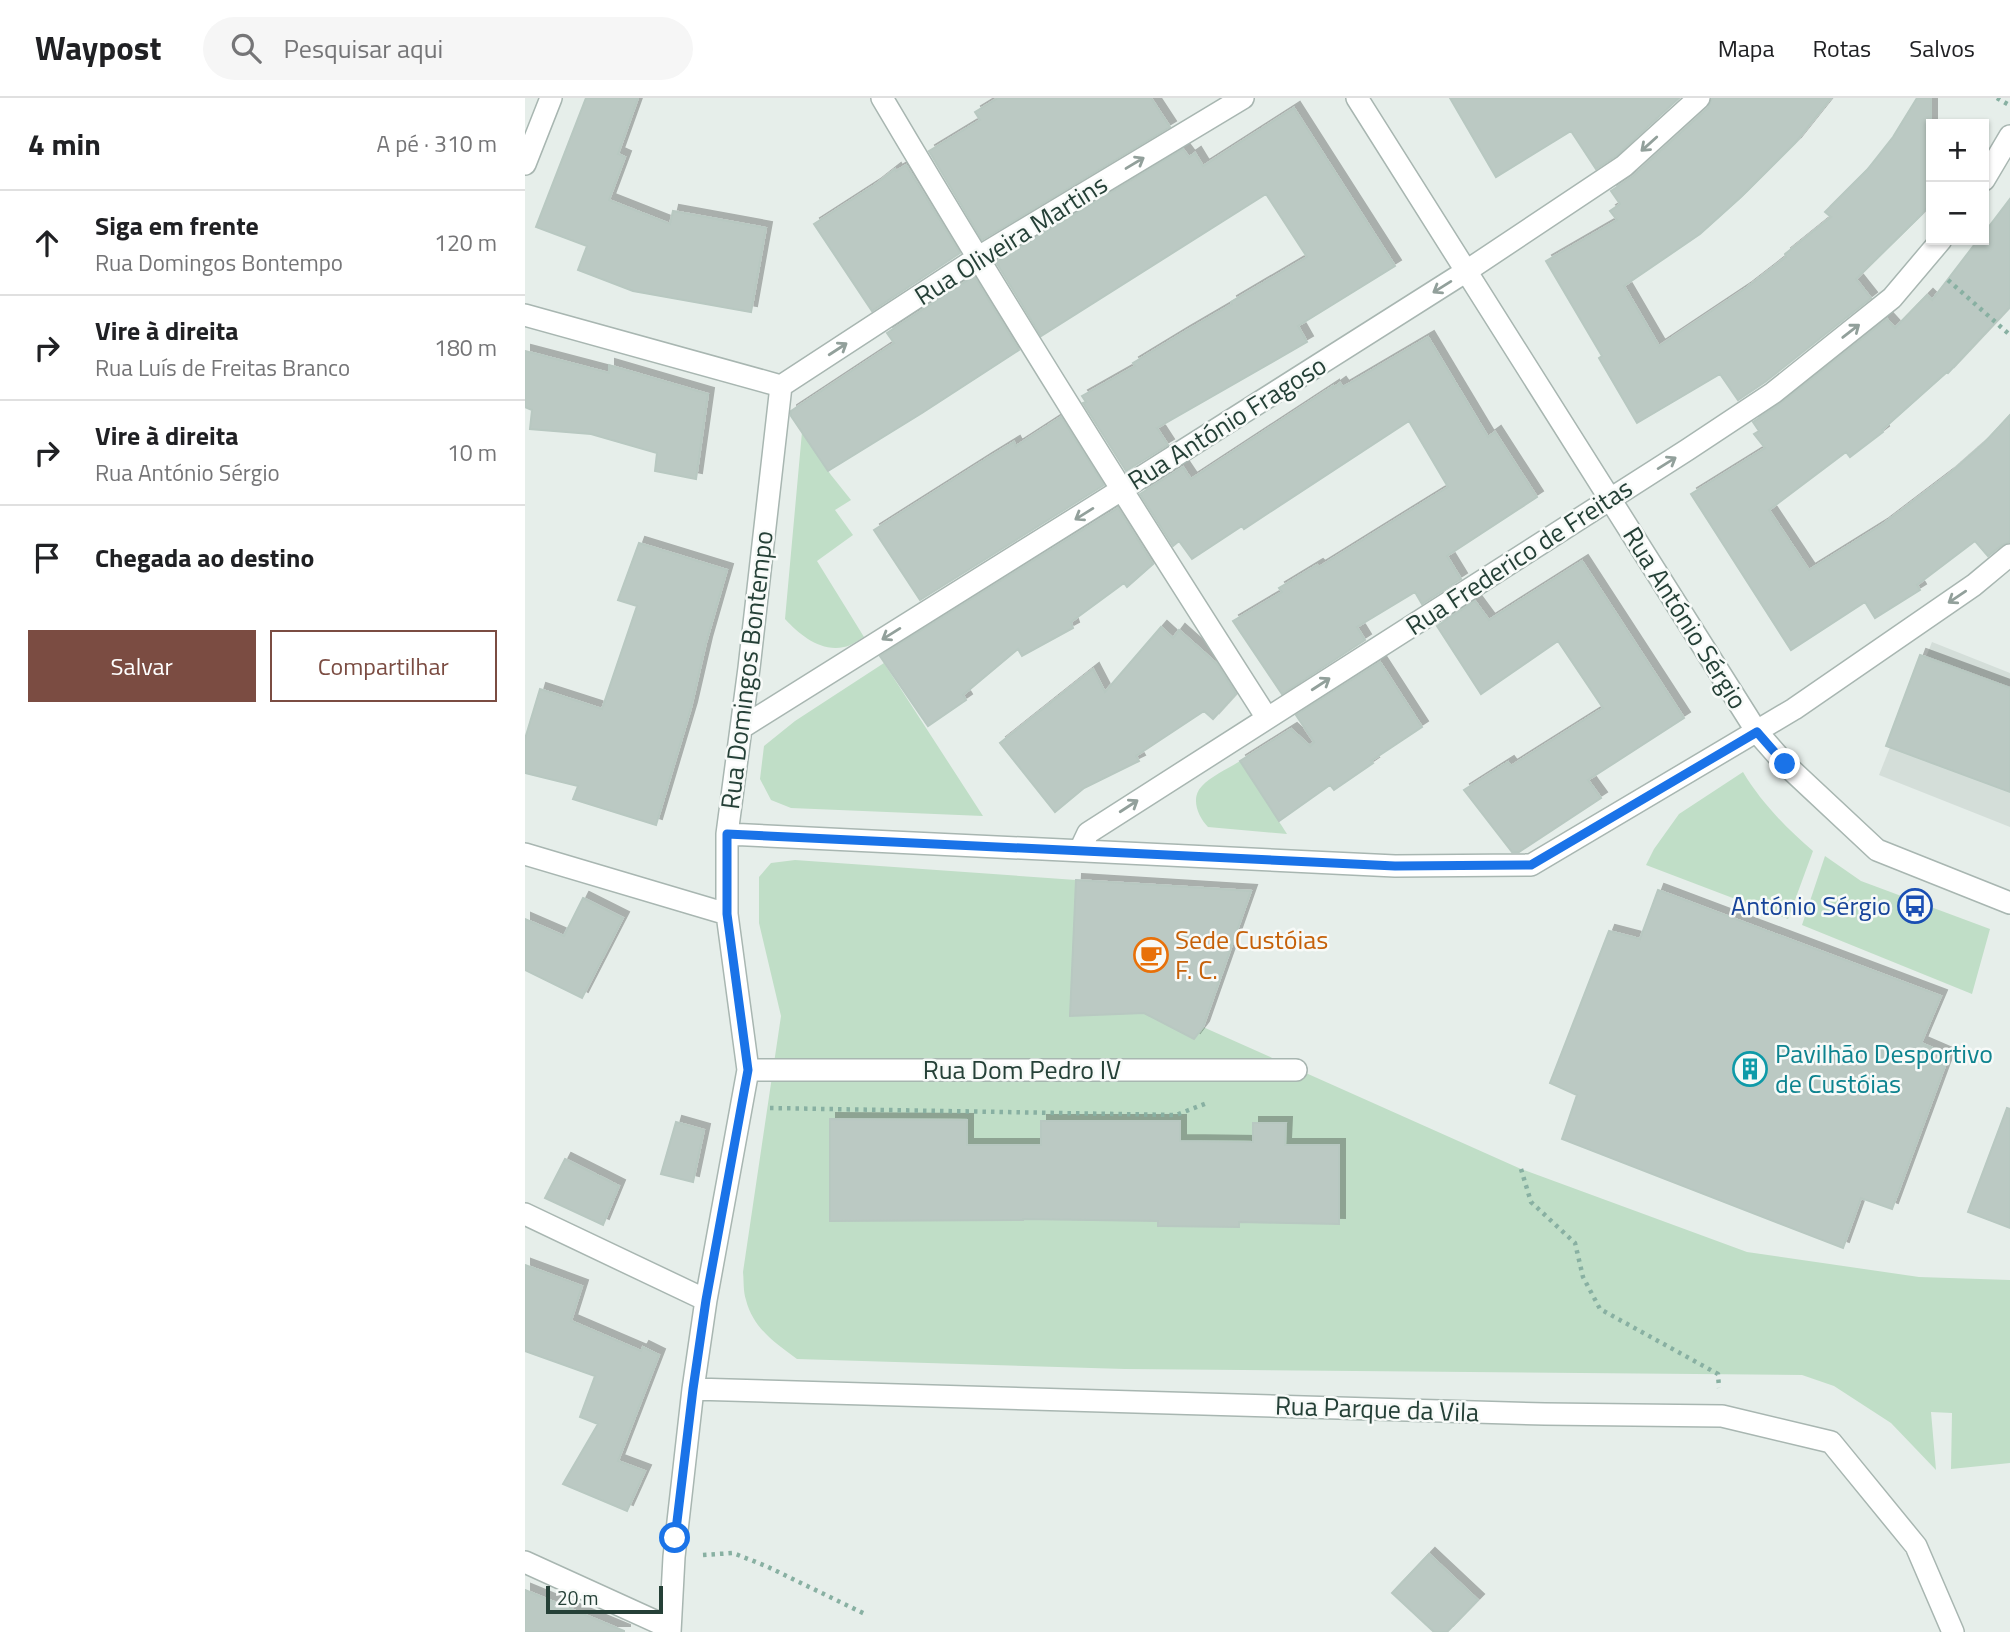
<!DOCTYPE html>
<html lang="pt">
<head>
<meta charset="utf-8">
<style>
	body { margin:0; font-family:"Titillium Web",sans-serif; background:#f6f6f6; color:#202124 }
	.controls { position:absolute; right:21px; top:21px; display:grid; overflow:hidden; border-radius:0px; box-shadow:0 2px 5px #0004 }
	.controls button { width:63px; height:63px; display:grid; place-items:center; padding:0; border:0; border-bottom:2px solid #e0e0e0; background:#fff; color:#202124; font:35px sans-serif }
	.scale { position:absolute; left:21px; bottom:18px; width:117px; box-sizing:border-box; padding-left:7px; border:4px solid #254037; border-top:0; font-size:19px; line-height:24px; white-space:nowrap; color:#254037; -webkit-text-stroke:5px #f7faf8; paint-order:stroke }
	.stop { position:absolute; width:21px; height:21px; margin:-16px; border:5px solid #1a73e8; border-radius:50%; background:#fff }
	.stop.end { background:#1a73e8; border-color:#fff; box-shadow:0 2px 7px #0008 }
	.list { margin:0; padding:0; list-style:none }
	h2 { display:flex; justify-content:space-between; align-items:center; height:91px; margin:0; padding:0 28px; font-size:30px }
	h2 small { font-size:23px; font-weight:400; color:#757577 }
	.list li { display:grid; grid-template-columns:46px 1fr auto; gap:21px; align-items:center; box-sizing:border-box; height:105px; padding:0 28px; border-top:2px solid #e0e0e0 }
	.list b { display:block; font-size:26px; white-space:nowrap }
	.list p { margin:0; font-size:23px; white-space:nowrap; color:#757577 }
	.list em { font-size:23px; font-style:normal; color:#757577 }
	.actions { display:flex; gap:14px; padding:21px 28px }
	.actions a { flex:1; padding:16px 0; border:2px solid #7b4c42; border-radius:0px; text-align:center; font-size:24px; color:#7b4c42 }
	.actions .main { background:#7b4c42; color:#fff }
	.icon { flex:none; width:38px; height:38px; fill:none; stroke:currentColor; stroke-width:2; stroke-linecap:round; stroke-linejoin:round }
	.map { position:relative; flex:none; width:1485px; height:1534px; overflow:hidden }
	header { display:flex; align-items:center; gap:42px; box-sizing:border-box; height:98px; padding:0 35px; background:#fff; border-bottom:2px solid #e0e0e0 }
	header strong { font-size:33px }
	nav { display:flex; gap:38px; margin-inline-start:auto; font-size:24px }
	.search { width:490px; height:63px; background:#f6f6f6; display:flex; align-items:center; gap:18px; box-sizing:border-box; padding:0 24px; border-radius:38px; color:#757577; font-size:26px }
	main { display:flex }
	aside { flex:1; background:#fff }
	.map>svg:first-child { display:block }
	.built { fill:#d4ded9 }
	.green { fill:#c0dec7 }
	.building { fill:#bbc9c3; stroke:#b8c8c1; stroke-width:2; filter:url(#shadow) }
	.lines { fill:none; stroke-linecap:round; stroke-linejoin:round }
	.minor-casing { stroke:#a8b6b1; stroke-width:24 }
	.path { stroke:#88b0a2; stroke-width:4.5; stroke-dasharray:3.5 5; stroke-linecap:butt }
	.minor { stroke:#fff; stroke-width:21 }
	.oneway { stroke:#92a09b }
	.route { stroke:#1a73e8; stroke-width:9 }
	.labels { text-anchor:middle; stroke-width:5; stroke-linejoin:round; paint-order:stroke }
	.street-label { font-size:26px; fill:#254037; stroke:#f7faf8 }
	.transit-label { font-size:26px; fill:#164399; stroke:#f7faf8; text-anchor:end }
	.food-label { font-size:26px; fill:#c56008; stroke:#f7faf8; text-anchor:start }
	.culture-label { font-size:26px; fill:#0d838f; stroke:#f7faf8; text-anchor:start }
</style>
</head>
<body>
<header>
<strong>Waypost</strong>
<div class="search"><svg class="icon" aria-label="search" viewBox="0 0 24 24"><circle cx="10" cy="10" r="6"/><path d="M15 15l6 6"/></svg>Pesquisar aqui</div>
<nav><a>Mapa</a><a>Rotas</a><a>Salvos</a></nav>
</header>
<main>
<aside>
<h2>4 min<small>A pé · 310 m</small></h2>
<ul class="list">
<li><svg class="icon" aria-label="ahead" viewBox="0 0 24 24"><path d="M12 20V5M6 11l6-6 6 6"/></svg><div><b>Siga em frente</b><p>Rua Domingos Bontempo</p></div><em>120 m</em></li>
<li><svg class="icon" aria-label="right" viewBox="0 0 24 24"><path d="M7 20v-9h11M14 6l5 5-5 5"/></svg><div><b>Vire à direita</b><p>Rua Luís de Freitas Branco</p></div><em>180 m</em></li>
<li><svg class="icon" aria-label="right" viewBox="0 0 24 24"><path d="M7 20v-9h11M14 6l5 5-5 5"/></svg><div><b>Vire à direita</b><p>Rua António Sérgio</p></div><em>10 m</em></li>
<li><svg class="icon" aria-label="arrive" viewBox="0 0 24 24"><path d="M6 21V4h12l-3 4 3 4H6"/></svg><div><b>Chegada ao destino</b></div></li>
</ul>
<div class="actions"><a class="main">Salvar</a><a>Compartilhar</a></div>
</aside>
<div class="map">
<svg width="1485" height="1534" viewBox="0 0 1485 1534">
	<defs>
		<filter id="shadow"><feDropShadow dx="6" dy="-6" stdDeviation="0" flood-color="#0004"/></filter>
	</defs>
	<rect width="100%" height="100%" fill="#e6eeea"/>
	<!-- built -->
	<path class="built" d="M1407,544L1485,575V729L1354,677Z"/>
	<!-- green -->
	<path class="green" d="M277,334L306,377L326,402L310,412L328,437L292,463L339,539C333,542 326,548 319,549C295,554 275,537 260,521Z
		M359,565L458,718L266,710L246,702L235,681L239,648L270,623Z
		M715,663L762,736L683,729C673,719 665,700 677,688C685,679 704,670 715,663Z
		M1218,674C1236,704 1261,730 1288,753L1263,821L1121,767L1129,751L1154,716Z
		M1300,758L1336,783L1465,831L1447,896L1277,827Z
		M270,762L551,782L619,915L669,941L678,929L996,1071L1222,1154L1394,1179L1485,1182V1365L1426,1371L1427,1315L1406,1314L1411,1372L1366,1325L1309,1288L1277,1277L600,1271L272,1261C250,1245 228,1230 221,1202C218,1193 219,1183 218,1174L256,918L234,825V779L246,765Z"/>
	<!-- building -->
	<path class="building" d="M61,0H113L93,56L100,59L84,102L145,126L148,113L241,130L226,214L108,193L53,172L62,148L11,129Z
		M473,0H626L645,29L457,142L404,53L455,22L450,14Z
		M925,0H1154L1091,58L1071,71L1046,33L971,79Z
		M1187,0H1306L1270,45L1216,99L1175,136L1099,188L1134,248L1221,190L1261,159L1260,156L1306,119L1300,114L1342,72L1368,39L1392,0H1406V104L1397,116L1331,181L1346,200L1240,284L1213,302L1195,276L1112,325L1074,260L1077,258L1021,163L1092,122L1085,113L1095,106L1086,93L1108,78L1183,10Z
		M769,10L870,168L773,228L782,244L632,330L643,347L601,373L558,305L561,304L557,298L610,268L608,265L659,234L707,206L706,204L782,159L741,96L516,238L471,164L658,51L664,59L670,55L678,68Z
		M381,67L435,155L347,213L289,126L351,86L370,71L371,73Z
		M1485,101V209L1423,275L1422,274L1357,332L1358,334L1325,359L1321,354L1244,412L1284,472L1358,426L1425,375L1459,345L1485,317V444L1477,447L1463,458L1450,443L1392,487L1395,492L1350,520L1340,504L1266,552L1166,396L1240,350L1229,336L1234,333L1228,324L1256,305L1362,221L1370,230L1402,197L1407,202L1453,142H1459V135Z
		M449,178L494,252L397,315L303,373L266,318V313L369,245L362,235Z
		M903,239L963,339L970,334L1012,399L922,458L936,481L897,506L890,494L832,529L840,542L757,596L708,523L757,494L754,490L792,467L794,469L923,389L884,323L719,431L717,428L667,461L654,443L648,448L615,396L658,369L666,381L808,288V290L815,285L818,289Z
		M0,253L84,275V267L183,296L171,381L130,373L132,355L66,336L5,331L7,312L0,309Z
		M536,319L579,387L395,502L349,432L461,361L489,344L491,348Z
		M593,410L628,466L602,489L599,485L546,524L548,530L497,558L493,551L438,597L441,602L403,628L355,558Z
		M114,445L202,472L181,545L166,610L131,727L48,701L53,688L0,675V641L15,591L77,611L112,508L93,502Z
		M1057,463L1159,620L1063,682L1076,700L994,754H987L939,692L983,664L986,668L1078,610L1033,543L956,596L912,528L950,503L964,522Z
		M636,529L648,540L654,532L692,566L711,596L688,621L679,613L611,658L614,663L559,690L530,714L475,645L568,571L580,594Z
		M1395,557L1485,590V694L1361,648Z
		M855,564L897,629L846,663L848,665L809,692L805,687L754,723L715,663L766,631L785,648L789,644L771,617Z
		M551,782L726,793L678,929L669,941L619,915L545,918Z
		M1133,792L1416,898L1396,945L1424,957L1367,1111L1336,1100L1318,1150L1037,1041L1052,997L1025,985L1084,833L1115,841Z
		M58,800L98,820L57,900L0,872V821L39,838Z
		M1482,1010L1485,1011V1130L1443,1114Z
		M305,1021L442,1022V1047H516V1023H655V1043L728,1044V1025H761L760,1047H814V1126L714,1124V1129L633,1128V1123L498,1121V1122L305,1123Z
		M151,1024L179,1032L168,1084L136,1076Z
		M40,1061L94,1088L78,1127L20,1100Z
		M0,1167L57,1188L46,1223L116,1253L118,1249L134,1257L93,1363L120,1373L102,1413L38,1386L73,1326L55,1319L70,1278L0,1253Z
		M904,1456L953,1502L922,1534H909L867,1495Z
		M0,1492L99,1533V1534H0Z"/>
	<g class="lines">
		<!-- minor casing -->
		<g class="minor-casing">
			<path id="minor" d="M357,0C481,210 611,415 742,620
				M832,0L1232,634L1260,666L1352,752L1485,805
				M0,66L26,0
				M1459,82L1485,38
				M0,217L256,288L224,570L202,736V816L223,972L181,1202L168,1291L149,1459L145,1534
				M256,288L452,160L718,0
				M216,630L596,392L940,174L1099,68L1174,0
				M202,736L870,768L1006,767L1269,611L1449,487L1485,457
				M555,752L563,735L1162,352L1248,295L1367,200L1416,142
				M0,756L202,816
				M223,972H771
				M0,1116L181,1202
				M168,1291L1020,1316L1197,1318L1306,1344L1391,1448L1428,1534
				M0,1464L145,1530"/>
		</g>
		<!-- path -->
		<path class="path" d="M1472,0L1484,7
			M1423,182L1485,237
			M245,1010L651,1017L682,1005
			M996,1071L1006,1104L1050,1145L1058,1179L1075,1211L1193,1276L1194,1290
			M178,1457L208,1455L241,1468L342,1517"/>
		<!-- minor -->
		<use href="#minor" class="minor"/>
	</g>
	<!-- one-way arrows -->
	<defs><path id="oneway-shaft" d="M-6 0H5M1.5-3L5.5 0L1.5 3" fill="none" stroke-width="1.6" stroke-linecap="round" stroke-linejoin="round" transform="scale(1.75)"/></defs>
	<g class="oneway">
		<use href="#oneway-shaft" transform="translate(1124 46) rotate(138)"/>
		<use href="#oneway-shaft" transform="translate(610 65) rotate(-31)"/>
		<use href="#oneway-shaft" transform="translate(917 189) rotate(148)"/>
		<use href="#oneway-shaft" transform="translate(1326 233) rotate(-38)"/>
		<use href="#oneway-shaft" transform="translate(313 251) rotate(-33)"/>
		<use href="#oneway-shaft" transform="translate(1142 365) rotate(-32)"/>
		<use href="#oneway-shaft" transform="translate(559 416) rotate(148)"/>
		<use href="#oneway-shaft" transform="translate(1432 499) rotate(146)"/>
		<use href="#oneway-shaft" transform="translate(366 536) rotate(148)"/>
		<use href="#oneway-shaft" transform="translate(796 586) rotate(-33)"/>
		<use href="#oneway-shaft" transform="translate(604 708) rotate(-33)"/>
	</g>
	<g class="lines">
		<!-- route -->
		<path class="route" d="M150,1440L168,1291L181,1202L223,972L202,816V736L870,768L1006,767L1232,634L1260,666"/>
	</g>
	<!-- icons -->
	<defs>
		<g id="bus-ring" transform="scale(1.75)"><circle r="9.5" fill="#f7faf8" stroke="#1a4fb4" stroke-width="1.5"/><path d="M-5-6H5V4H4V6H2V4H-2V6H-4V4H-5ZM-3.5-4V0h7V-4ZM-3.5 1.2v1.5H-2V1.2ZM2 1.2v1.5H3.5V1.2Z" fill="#1a4fb4"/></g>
		<g id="cafe-ring" transform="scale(1.75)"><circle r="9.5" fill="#f7faf8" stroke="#e8710a" stroke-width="1.5"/><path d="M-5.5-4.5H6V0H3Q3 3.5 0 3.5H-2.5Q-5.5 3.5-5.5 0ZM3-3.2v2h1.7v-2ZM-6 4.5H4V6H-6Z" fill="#e8710a"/></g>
		<g id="building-ring" transform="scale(1.75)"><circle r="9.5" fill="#f7faf8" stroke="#0f9aa8" stroke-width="1.5"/><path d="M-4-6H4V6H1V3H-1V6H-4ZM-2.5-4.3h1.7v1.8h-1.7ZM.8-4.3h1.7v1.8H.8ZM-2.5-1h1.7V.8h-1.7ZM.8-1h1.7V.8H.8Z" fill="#0f9aa8"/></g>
	</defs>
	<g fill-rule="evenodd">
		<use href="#bus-ring" x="1390" y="808"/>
		<use href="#cafe-ring" x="626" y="857"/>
		<use href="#building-ring" x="1225" y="971"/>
	</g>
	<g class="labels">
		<!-- street labels -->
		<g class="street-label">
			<text transform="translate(486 142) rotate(-32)" y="9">Rua Oliveira Martins</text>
			<text transform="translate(702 325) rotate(-32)" y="9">Rua António Fragoso</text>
			<text transform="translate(994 459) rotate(-33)" y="9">Rua Frederico de Freitas</text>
			<text transform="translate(1160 520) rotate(58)" y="9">Rua António Sérgio</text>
			<text transform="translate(222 572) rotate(-83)" y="9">Rua Domingos Bontempo</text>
			<text x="497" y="981">Rua Dom Pedro IV</text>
			<text transform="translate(852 1311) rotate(2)" y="9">Rua Parque da Vila</text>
		</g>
		<!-- transit labels -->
		<g class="transit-label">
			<text x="1366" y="817">António Sérgio</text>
		</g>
		<!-- food labels -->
		<g class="food-label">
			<text x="650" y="851">Sede Custóias<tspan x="650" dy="30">F. C.</tspan></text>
		</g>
		<!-- culture labels -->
		<g class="culture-label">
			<text x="1250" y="965">Pavilhão Desportivo<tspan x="1250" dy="30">de Custóias</tspan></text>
		</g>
	</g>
</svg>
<div class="controls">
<button>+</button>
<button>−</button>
</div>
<div class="scale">20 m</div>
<div class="stop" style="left:150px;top:1440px"></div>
<div class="stop end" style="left:1260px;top:666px"></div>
</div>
</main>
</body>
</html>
